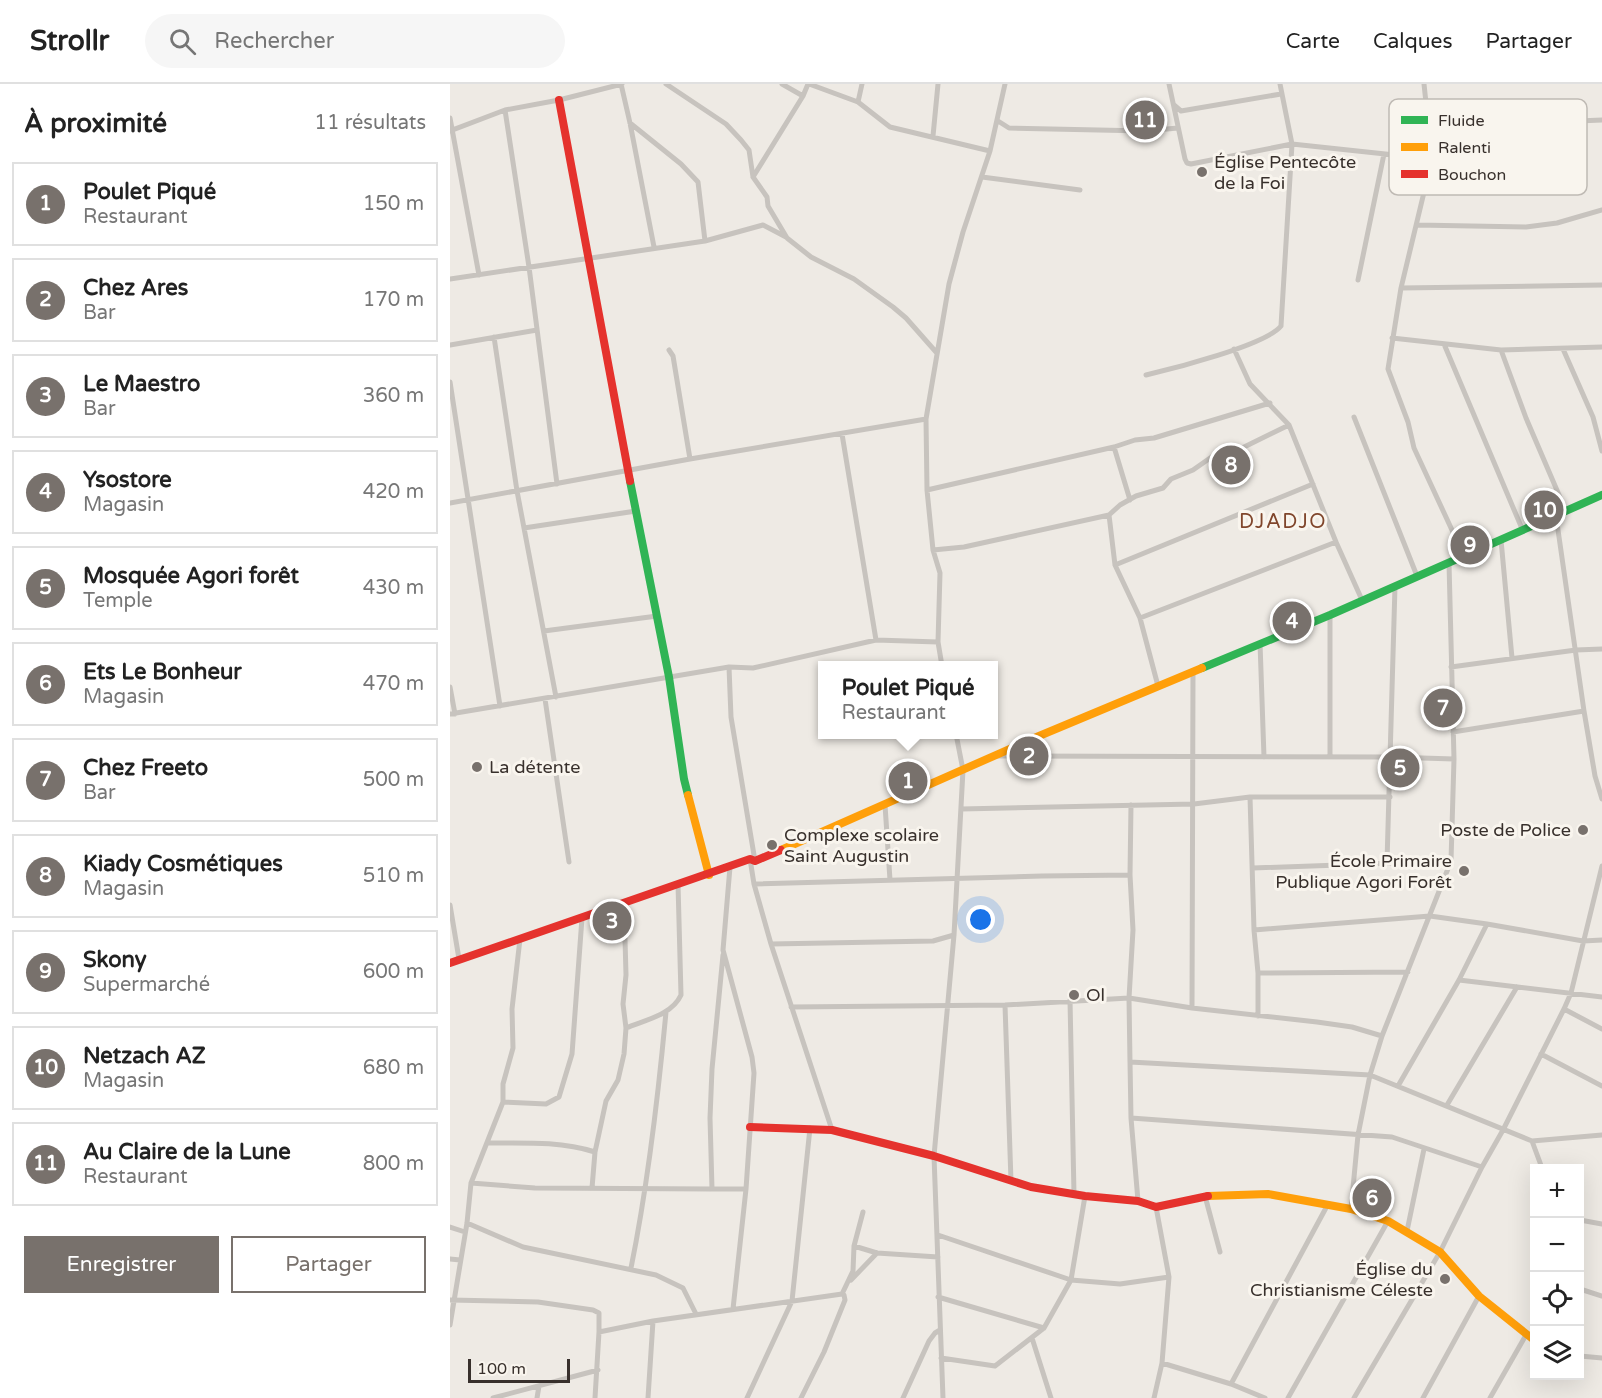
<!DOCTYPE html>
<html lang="fr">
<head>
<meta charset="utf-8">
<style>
	body { margin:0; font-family:"Varela Round",sans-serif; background:#f6f6f6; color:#222 }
	.controls { position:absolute; right:18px; bottom:18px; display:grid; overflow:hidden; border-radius:0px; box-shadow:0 6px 24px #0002 }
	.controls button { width:54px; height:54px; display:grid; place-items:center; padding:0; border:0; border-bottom:2px solid #e0e0e0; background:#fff; color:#222; font:30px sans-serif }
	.scale { position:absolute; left:18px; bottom:15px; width:102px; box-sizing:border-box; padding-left:6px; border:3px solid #38302c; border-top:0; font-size:16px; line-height:21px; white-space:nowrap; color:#38302c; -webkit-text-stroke:4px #f9f5ee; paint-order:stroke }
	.you { position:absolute; left:531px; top:836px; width:21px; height:21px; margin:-15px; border:4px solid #fff; border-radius:50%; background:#1a73e8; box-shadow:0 0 0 9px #1a73e833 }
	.badge { display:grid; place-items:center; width:39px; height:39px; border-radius:50%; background:#78716c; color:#fff; font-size:20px; font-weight:700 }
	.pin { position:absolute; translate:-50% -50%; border:3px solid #fff; box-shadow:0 2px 6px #0006 }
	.popup { position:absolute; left:368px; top:577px; width:180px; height:78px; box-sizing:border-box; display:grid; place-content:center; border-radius:0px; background:#fff; filter:drop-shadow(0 2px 4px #0005); font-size:20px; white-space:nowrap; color:#767676 }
	.popup b { font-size:22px; color:#222 }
	.popup::after { content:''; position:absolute; left:50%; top:100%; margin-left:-12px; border:12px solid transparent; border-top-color:#fff }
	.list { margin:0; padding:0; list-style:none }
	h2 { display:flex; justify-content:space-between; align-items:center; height:78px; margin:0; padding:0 24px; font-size:26px }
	h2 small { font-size:20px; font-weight:400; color:#767676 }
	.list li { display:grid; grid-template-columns:39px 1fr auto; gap:18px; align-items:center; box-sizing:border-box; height:84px; margin:0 12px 12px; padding:0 12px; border:2px solid #e0e0e0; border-radius:0px }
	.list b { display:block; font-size:22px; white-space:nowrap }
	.list p { margin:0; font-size:20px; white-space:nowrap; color:#767676 }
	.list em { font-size:20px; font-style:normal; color:#767676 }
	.actions { display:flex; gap:12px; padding:18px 24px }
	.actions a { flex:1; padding:14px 0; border:2px solid #78716c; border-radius:0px; text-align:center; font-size:21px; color:#78716c }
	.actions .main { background:#78716c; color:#fff }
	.icon { flex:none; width:33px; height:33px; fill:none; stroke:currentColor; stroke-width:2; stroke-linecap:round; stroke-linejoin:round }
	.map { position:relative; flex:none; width:1152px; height:1314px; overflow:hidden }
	header { display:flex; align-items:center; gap:36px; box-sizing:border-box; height:84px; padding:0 30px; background:#fff; border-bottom:2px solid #e0e0e0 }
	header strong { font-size:28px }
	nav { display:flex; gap:33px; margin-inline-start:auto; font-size:21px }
	.search { width:420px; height:54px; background:#f6f6f6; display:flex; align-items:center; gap:15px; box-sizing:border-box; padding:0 21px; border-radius:33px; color:#767676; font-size:22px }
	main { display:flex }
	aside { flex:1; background:#fff }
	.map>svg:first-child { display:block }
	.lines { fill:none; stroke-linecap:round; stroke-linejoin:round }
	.street { stroke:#c7c3be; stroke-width:5 }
	.fast { stroke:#30b455; stroke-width:8 }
	.slow { stroke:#ff9f0a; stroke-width:8 }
	.jam { stroke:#e5322d; stroke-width:8 }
	.poi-dot { fill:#78716c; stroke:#f9f5ee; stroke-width:2 }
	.labels { text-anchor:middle; stroke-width:6; stroke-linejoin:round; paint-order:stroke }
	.poi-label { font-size:18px; fill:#38302c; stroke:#f9f5ee; text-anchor:start }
	.neighbourhood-label { font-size:20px; letter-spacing:1.5px; fill:#80462c; stroke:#f9f5ee }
	.key { fill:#f9f5ee; stroke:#bfbab4; stroke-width:1.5 }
	.key-label { font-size:16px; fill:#38302c }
</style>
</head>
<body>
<header>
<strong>Strollr</strong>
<div class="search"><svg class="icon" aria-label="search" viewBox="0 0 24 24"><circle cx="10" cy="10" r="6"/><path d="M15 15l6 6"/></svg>Rechercher</div>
<nav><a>Carte</a><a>Calques</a><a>Partager</a></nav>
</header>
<main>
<aside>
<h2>À proximité<small>11 résultats</small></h2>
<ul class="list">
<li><span class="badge">1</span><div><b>Poulet Piqué</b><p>Restaurant</p></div><em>150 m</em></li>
<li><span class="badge">2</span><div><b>Chez Ares</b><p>Bar</p></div><em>170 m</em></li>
<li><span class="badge">3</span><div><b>Le Maestro</b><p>Bar</p></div><em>360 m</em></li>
<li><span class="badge">4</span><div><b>Ysostore</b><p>Magasin</p></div><em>420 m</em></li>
<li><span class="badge">5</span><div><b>Mosquée Agori forêt</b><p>Temple</p></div><em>430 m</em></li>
<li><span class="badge">6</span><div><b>Ets Le Bonheur</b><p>Magasin</p></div><em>470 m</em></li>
<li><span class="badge">7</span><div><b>Chez Freeto</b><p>Bar</p></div><em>500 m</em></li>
<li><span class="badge">8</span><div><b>Kiady Cosmétiques</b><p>Magasin</p></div><em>510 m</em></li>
<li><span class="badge">9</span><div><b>Skony</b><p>Supermarché</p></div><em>600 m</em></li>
<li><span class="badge">10</span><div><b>Netzach AZ</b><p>Magasin</p></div><em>680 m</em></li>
<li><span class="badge">11</span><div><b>Au Claire de la Lune</b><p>Restaurant</p></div><em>800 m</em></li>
</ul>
<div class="actions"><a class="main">Enregistrer</a><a>Partager</a></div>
</aside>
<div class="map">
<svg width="1152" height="1314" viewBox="0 0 1152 1314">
	<rect width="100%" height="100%" fill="#eeeae4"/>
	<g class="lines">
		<!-- street -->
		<path class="street" d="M171,0L180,39L204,163
			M216,0L276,40L291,56L299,66L303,93L317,113L318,122L337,154L361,173L404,195L443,223L456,234L486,268
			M332,0L353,12
			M359,0L408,18L440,43L540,67
			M719,0L735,75L737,79L741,80L842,60L982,75L1057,74
			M974,0L982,75L951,204L938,285L958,338L964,364L1014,472
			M408,18L412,0
			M724,21L731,27L831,10
			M55,26L79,183L107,400
			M0,34L29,191
			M548,37L559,44L695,47L728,44
			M180,39L231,80L248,98L255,157
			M978,43L1152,36
			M0,47L55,26L109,16L172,0
			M483,52L488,0
			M303,93L353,12L358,0
			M532,93L630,106
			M967,141L1076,143L1107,139L1152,126
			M0,195L255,157L313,141L336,153
			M908,196L934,70
			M951,204L1152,201
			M44,253L67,407L106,613
			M942,254L1051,266L1152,263
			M994,260L1073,447
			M0,261L87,246
			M784,265L800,300L839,341L886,458L912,516
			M1113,265L1143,333L1152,367
			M219,266L223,272L240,375
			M1051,266L1076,334L1112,418L1106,432L1134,627L1145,692L1152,715
			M696,291C722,285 816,261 831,242L842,60L830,0
			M0,298L50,622
			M904,333L967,492
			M392,350L426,556
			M664,363L680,416
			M477,406L664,363L685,356L704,354L820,319
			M0,419L240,375L476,335
			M659,431L665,481L690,534L708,602
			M74,444L186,427
			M1051,456L1062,574
			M483,466L514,463L659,431L670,421L686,412L713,404L721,395L743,386L763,372L788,366L839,341
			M665,481L863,400
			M690,534L886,458
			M94,547L207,532
			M810,559L814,673
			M492,582L488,558L490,489L483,466L477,406L476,335L499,200L513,148L540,67L555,0
			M279,583L281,633L305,777
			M1001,583L1126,566L1152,565
			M0,603L5,630
			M95,615L119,778
			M0,630L279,583L303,584L426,556L488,558
			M1003,648L1134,627
			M547,672L940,673L1004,675
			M880,673V531
			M800,713L804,846L808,889V932
			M435,721L440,796
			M681,721L680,791L683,846L679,914L680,978L681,1034L688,1117
			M511,725L744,720L800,713H940
			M300,775L304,800L321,860L382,1046
			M937,778L945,502
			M280,783L273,866L302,973L304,989L296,1105L283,1225
			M803,784L1001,777
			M304,800L592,792L680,791
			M0,821L9,875
			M804,846L980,832L1037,840L1133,857L1152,856
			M321,860L483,857L504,851
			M273,871L262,985L260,1034L262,1105H296
			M808,889L958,888
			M1009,896L1152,913
			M620,916L624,1110
			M555,921L561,1097
			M341,923L555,921L679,914L742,924L867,938L902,943L932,952
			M742,924L743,588
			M1114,925L1152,945
			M176,944C195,936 222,931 231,911L228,800
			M1091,970L1152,1002
			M680,978L920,991L1082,1057L1152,1051
			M948,1002L1009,896L1037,840
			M53,1018L96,1020L109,1013L122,970L132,834
			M997,1021L1067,903
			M681,1034L942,1053L1032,1083
			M1082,1057L1092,1084
			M38,1059C74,1059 110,1057 145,1068
			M21,1099L85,1104L262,1105
			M142,1104L145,1068L156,1017L168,996L174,970L176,944L173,920L176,891L174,819
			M755,1112L770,1168
			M901,1125L908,1051L920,991L932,952L1001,777L1004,675L999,479
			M1130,1136L1152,1140
			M17,1139L73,1163L206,1191L233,1204L246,1230
			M0,1143L15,1148
			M957,1147L974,1065
			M488,1151L621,1196L670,1200L719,1193
			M404,1162L427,1169L488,1173
			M0,1175L10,1176
			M181,1184C198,1100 208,1014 216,928
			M401,1196L427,1169
			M1130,1205L1152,1212
			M392,1210L403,1187L404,1162L413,1128
			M488,1213L594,1244
			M0,1216L88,1218L143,1226L149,1229V1248L145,1314
			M0,1241L17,1139L21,1099L53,1018V1000L63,964L62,925L70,855
			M149,1248L203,1237L392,1210L394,1211L395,1216L374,1268L351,1314
			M582,1254L601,1314
			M1130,1272L1152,1274
			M491,1274L545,1282L594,1244L621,1196L635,1112
			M712,1279L781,1300L815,1314
			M781,1300L877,1122
			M43,1314L148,1286
			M87,1314L89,1302
			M198,1314L203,1237
			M297,1314L342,1217L360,1044
			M453,1314L479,1257L485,1249L490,1246
			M493,1314L484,1072L504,851L513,686L506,650
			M704,1314L712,1279L719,1193L706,1123
			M838,1314L938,1137
			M904,1314L990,1168L1032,1083L1053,1046L1114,925L1121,909L1152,782
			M973,1314L1029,1212
			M1040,1314L1076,1251"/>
		<!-- fast -->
		<path class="fast" d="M180,397L219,593L234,695L238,711
			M752,584L880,531L1152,411"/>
		<!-- slow -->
		<path class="slow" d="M238,711L259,791
			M331,766L589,652L752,584
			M758,1112L818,1110L901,1125L938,1137L990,1168L1029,1212L1084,1256"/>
		<!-- jam -->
		<path class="jam" d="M109,16L180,397
			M0,879L300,775L305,777L331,766
			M300,1043L382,1046L484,1072L581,1103L635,1112L688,1117L706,1123L758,1112"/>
	</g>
	<!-- markers -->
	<g class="poi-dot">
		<circle cx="752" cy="88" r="6"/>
		<circle cx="27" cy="683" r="6"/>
		<circle cx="1133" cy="746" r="6"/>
		<circle cx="322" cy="761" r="6"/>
		<circle cx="1014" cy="787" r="6"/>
		<circle cx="624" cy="911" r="6"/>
		<circle cx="995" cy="1195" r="6"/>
	</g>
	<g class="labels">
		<!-- poi labels -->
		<g class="poi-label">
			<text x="764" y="84">Église Pentecôte<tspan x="764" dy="21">de la Foi</tspan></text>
			<text x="39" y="689">La détente</text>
			<text x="1121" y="752" text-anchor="end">Poste de Police</text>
			<text x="334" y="757">Complexe scolaire<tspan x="334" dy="21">Saint Augustin</tspan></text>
			<text x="1002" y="783" text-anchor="end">École Primaire<tspan x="1002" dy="21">Publique Agori Forêt</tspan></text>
			<text x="636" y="917">Ol</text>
			<text x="983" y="1191" text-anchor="end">Église du<tspan x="983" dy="21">Christianisme Céleste</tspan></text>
		</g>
		<!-- neighbourhood labels -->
		<g class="neighbourhood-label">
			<text x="833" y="444">DJADJO</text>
		</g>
	</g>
	<!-- legend -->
	<rect x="939" y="15" width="198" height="96" rx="9" class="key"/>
	<rect x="951" y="32" width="27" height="8" fill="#30b455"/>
	<rect x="951" y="59" width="27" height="8" fill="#ff9f0a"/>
	<rect x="951" y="86" width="27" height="8" fill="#e5322d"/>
	<g class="key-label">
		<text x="988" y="42">Fluide</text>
		<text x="988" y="69">Ralenti</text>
		<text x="988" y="96">Bouchon</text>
	</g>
</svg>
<div class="controls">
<button>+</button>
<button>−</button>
<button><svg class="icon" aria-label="locate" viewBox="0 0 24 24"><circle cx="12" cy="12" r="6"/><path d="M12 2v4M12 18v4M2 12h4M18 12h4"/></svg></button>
<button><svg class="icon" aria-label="layers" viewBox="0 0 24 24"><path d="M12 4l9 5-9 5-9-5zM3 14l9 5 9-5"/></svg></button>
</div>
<div class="scale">100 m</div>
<div class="you"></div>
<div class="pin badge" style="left:458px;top:697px">1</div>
<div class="popup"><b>Poulet Piqué</b>Restaurant</div>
<div class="pin badge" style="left:579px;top:672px">2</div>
<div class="pin badge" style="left:162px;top:837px">3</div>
<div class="pin badge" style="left:842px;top:537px">4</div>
<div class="pin badge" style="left:950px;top:684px">5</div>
<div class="pin badge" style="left:922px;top:1114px">6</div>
<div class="pin badge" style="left:993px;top:624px">7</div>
<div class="pin badge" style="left:781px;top:381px">8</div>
<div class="pin badge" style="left:1020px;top:461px">9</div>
<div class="pin badge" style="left:1094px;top:426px">10</div>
<div class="pin badge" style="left:695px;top:36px">11</div>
</div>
</main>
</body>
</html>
